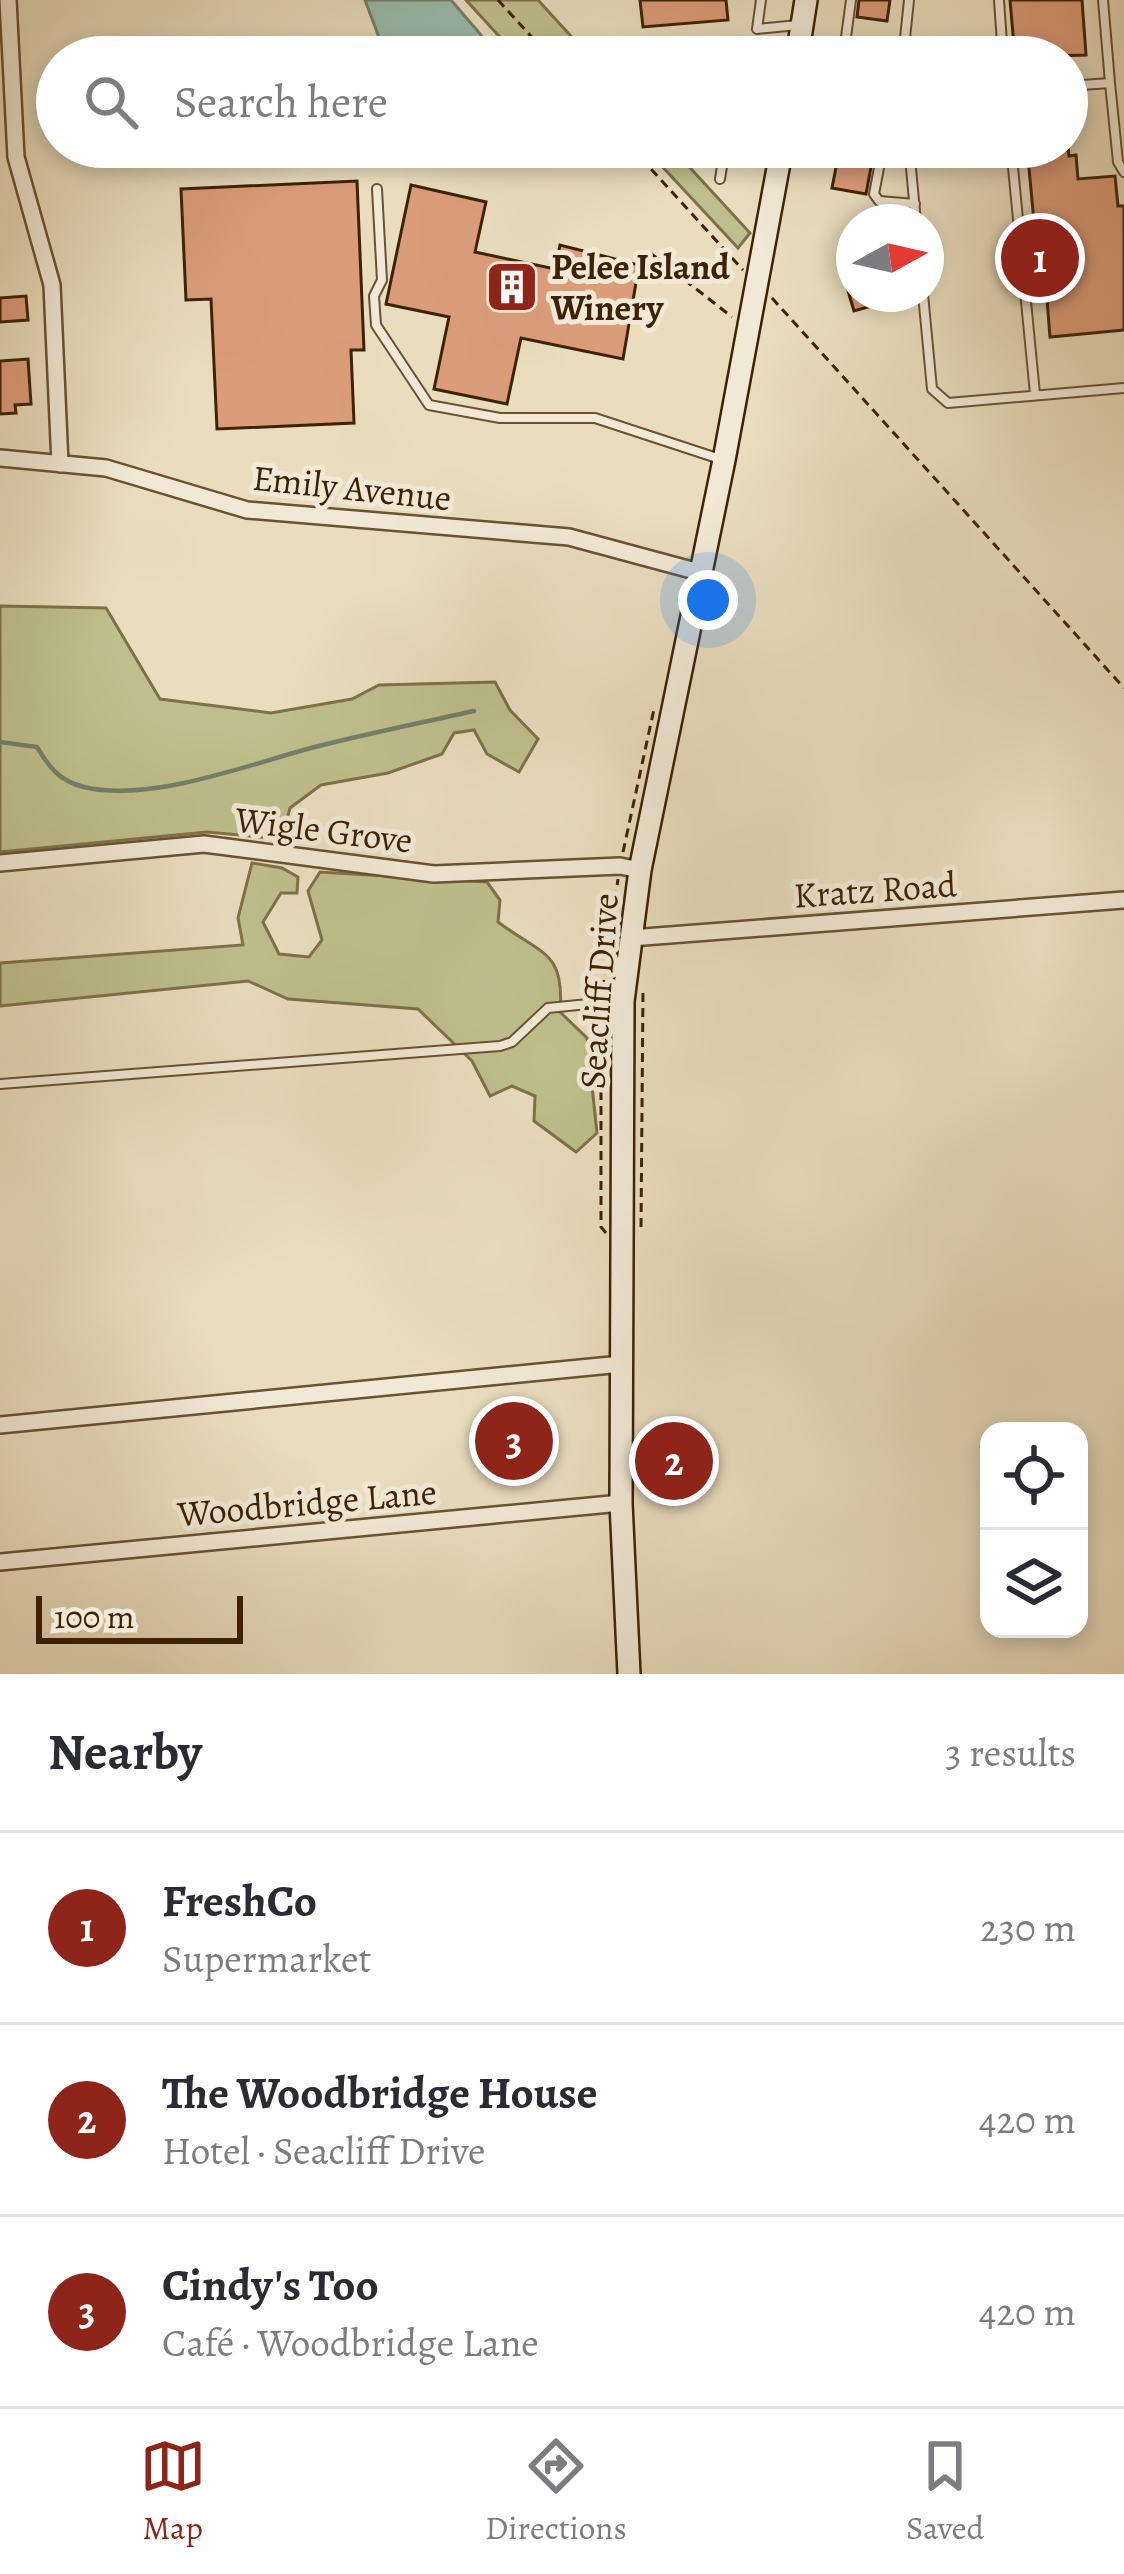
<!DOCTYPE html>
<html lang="en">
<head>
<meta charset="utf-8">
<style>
	body { margin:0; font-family:Alegreya,serif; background:#f7f7f7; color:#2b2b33 }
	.controls { position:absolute; right:36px; bottom:36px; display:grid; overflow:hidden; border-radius:24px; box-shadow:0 6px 18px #0003 }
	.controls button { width:108px; height:108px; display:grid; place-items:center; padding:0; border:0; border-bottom:3px solid #e1e1e2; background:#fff; color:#2b2b33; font:60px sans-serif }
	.compass { position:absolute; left:836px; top:204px; width:108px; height:108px; border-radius:50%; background:#fff; box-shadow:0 6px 18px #0003; rotate:82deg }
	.scale { position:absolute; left:36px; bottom:30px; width:207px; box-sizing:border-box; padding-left:12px; border:6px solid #3d2303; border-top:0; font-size:33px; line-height:42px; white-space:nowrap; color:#3d2303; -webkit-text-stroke:9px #f1e9d5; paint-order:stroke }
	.you { position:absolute; left:708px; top:600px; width:42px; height:42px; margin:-30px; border:9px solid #fff; border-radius:50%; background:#1a73e8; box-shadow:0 0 0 18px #1a73e833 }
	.badge { display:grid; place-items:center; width:78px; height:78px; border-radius:50%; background:#8f2418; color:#fff; font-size:39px; font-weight:700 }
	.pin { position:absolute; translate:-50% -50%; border:6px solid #fff; box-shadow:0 3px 12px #0006 }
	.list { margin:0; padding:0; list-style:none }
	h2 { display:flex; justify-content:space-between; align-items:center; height:156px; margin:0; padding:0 48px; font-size:51px }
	h2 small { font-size:39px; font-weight:400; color:#7c7c81 }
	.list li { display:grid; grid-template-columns:78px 1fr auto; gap:36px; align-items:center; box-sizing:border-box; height:192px; padding:0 48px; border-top:3px solid #e1e1e2 }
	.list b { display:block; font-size:45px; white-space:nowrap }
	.list p { margin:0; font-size:39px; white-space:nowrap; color:#7c7c81 }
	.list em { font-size:39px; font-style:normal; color:#7c7c81 }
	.icon { flex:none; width:66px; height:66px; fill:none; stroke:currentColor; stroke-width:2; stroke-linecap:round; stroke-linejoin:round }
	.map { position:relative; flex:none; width:1124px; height:1674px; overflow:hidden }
	.search { position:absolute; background:#fff; box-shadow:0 6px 18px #0003; left:36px; right:36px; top:36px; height:132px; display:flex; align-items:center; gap:30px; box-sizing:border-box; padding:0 42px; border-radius:66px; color:#7c7c81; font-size:45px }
	.sheet { height:732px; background:#fff }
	nav { display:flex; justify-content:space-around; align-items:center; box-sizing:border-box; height:168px; border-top:3px solid #e1e1e2; background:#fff; font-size:33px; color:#7c7c81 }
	nav a { display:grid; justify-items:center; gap:6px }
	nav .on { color:#8f2418 }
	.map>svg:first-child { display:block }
	.green { fill:#bebf8c; stroke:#7e7148; stroke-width:3 }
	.water { fill:#98bcad; stroke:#747f69; stroke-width:3 }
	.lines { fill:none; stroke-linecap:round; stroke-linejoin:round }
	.stream { stroke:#747f69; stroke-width:4.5 }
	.building { fill:#db9c7a; stroke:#3d2303; stroke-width:3 }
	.lane-casing { stroke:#685232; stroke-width:12 }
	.street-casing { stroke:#685232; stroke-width:20 }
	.secondary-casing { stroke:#3d2303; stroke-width:26 }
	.path { stroke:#3d2303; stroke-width:3; stroke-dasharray:9 6; stroke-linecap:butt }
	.lane { stroke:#f1e9d5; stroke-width:8 }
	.street { stroke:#f1e9d5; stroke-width:15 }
	.secondary { stroke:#f1e9d5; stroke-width:21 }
	.labels { text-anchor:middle; stroke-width:10; stroke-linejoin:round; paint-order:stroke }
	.poi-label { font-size:36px; font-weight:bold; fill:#3d2303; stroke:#f1e9d5; text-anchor:start }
	.street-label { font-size:36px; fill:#3d2303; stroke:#f1e9d5 }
</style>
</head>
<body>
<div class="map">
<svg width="1124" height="1674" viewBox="0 0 1124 1674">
	<rect width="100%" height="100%" fill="#e9ddbe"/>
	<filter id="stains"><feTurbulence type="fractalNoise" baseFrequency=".00167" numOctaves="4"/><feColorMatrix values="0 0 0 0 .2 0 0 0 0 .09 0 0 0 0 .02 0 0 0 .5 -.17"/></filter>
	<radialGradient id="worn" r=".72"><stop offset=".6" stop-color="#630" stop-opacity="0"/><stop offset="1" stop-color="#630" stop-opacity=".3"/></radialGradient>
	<!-- green -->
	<path class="green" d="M466,0H538L590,57H518Z
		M644,147H671L750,233L738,248Z
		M0,606L106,608L160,699L271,713L352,699L379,685L495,682L510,710L538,739L519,772L487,754L474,730L454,733L442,754L388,773L321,785L290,808L282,839L207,832L0,852Z
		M252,863L282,868L298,877L297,893H281L263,922L279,954L309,957L322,940L308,891L320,872L487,882L500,900L498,922C542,955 565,951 560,1012L587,1038L597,1133L576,1152L534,1121L535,1096L512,1086L490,1096L472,1061L418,1009L288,999L248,981L0,1006V963L243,945L238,918Z"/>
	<!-- water -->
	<path class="water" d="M365,0H451L481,35L482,57H446L420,39L380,40Z"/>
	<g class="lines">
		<!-- stream -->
		<path class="stream" d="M0,742L37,747C49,767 59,781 84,787C150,803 247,765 311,748C365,734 420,723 474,711"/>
	</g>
	<!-- building -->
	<path class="building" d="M640,0H726L728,20L643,27Z
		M859,0H890L887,21L857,17Z
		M1010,0H1082L1086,55L1015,57Z
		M840,147L874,151L866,194L832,188Z
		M1027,147H1068L1069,156L1076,155L1078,179L1115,176L1118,206H1124V330L1050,337L1045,274L1039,275Z
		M357,181L364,350H351L354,423L217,429L211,299L186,300L181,189Z
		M411,185L486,202L475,252L555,269L560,245L639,265L623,359L521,338L507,404L434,389L449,317L386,304Z
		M854,260V294H864L868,307L854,311L840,264Z
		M26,296L28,320L0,322V298Z
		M28,359L31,404L15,405L16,413L0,414V361Z
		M663,1448H685L686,1473L664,1474Z"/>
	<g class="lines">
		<!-- lane casing -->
		<g class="lane-casing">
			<path id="lane" d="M761,0L757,29L798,25
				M851,0L846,37L851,49L903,57
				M999,0L1003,57
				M1103,0L1110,83
				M903,57L909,0
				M1067,86L1110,83L1118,162L1124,172
				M883,147L874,194L879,201L915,204
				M909,147L916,222
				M1011,147L1035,394
				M720,179L725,147
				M377,189L382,280L374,296L376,325L429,405L500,418H595L720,459
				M923,294L932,389L948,403L1124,388
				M0,1084L500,1046L512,1042L548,1008L618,1001"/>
		</g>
		<!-- street casing -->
		<g class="street-casing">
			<path id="street" d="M8,0L16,157L52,285L60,464
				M0,458L106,468L247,510L569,537L699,572
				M0,863L204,844L434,874L620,866L640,870
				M631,938L1124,900
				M0,1425L621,1364
				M0,1562L621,1503"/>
		</g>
		<!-- secondary casing -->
		<g class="secondary-casing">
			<path id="secondary" d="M797,57L806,0
				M629,1674L621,1503L623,1001L640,870L724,460L782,147"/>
		</g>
		<!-- path -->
		<path class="path" d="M498,0L550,57
			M631,147L743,270
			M649,252L732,317
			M772,298L1124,688
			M623,852L654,709
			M603,989L618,879
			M601,1016V1227L606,1233
			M641,1227L643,991"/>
		<!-- lane -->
		<use href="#lane" class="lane"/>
		<!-- street -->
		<use href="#street" class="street"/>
		<!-- secondary -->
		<use href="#secondary" class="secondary"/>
	</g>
	<!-- icons -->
	<defs>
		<g id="building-square" transform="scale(2.7)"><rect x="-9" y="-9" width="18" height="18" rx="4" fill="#8f2418" stroke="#f1e9d5"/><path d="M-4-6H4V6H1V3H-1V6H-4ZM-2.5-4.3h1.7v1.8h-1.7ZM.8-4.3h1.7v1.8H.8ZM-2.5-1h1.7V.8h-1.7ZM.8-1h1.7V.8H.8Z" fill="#fff"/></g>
	</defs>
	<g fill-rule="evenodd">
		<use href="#building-square" x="512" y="287"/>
	</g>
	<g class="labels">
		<!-- poi labels -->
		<g class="poi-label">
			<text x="551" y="279">Pelee Island<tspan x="551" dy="41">Winery</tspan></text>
		</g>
		<!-- street labels -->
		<g class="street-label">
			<text transform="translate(352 487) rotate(6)" y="13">Emily Avenue</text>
			<text transform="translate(324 829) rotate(7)" y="13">Wigle Grove</text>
			<text transform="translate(875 889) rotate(-4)" y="13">Kratz Road</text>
			<text transform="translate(598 991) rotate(-86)" y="13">Seacliff Drive</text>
			<text transform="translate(307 1502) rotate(-5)" y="13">Woodbridge Lane</text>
		</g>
	</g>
	<rect width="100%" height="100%" filter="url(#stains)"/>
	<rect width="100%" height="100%" fill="url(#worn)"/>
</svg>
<div class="controls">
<button><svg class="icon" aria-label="locate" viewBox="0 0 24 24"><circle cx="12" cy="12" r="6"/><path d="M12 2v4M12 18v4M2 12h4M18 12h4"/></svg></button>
<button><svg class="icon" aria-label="layers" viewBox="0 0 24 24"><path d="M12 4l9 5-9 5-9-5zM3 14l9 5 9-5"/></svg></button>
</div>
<svg class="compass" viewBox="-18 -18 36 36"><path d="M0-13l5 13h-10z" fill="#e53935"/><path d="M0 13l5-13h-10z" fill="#7c7c81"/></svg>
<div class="scale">100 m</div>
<div class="you"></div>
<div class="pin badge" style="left:1040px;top:258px">1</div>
<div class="pin badge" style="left:674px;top:1461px">2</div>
<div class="pin badge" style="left:514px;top:1441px">3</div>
<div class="search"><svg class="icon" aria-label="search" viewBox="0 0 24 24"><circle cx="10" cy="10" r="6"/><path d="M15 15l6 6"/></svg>Search here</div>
</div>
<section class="sheet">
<h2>Nearby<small>3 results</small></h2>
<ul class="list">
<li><span class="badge">1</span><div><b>FreshCo</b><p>Supermarket</p></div><em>230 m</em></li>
<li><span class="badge">2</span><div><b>The Woodbridge House</b><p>Hotel · Seacliff Drive</p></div><em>420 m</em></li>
<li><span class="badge">3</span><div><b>Cindy's Too</b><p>Café · Woodbridge Lane</p></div><em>420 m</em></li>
</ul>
</section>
<nav>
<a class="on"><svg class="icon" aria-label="map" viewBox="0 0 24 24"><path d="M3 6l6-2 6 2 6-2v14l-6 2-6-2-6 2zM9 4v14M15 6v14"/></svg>Map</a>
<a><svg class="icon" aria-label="directions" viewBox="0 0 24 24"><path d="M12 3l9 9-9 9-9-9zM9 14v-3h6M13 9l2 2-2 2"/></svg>Directions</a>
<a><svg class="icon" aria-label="saved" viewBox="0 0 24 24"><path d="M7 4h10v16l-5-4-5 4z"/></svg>Saved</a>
</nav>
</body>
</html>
